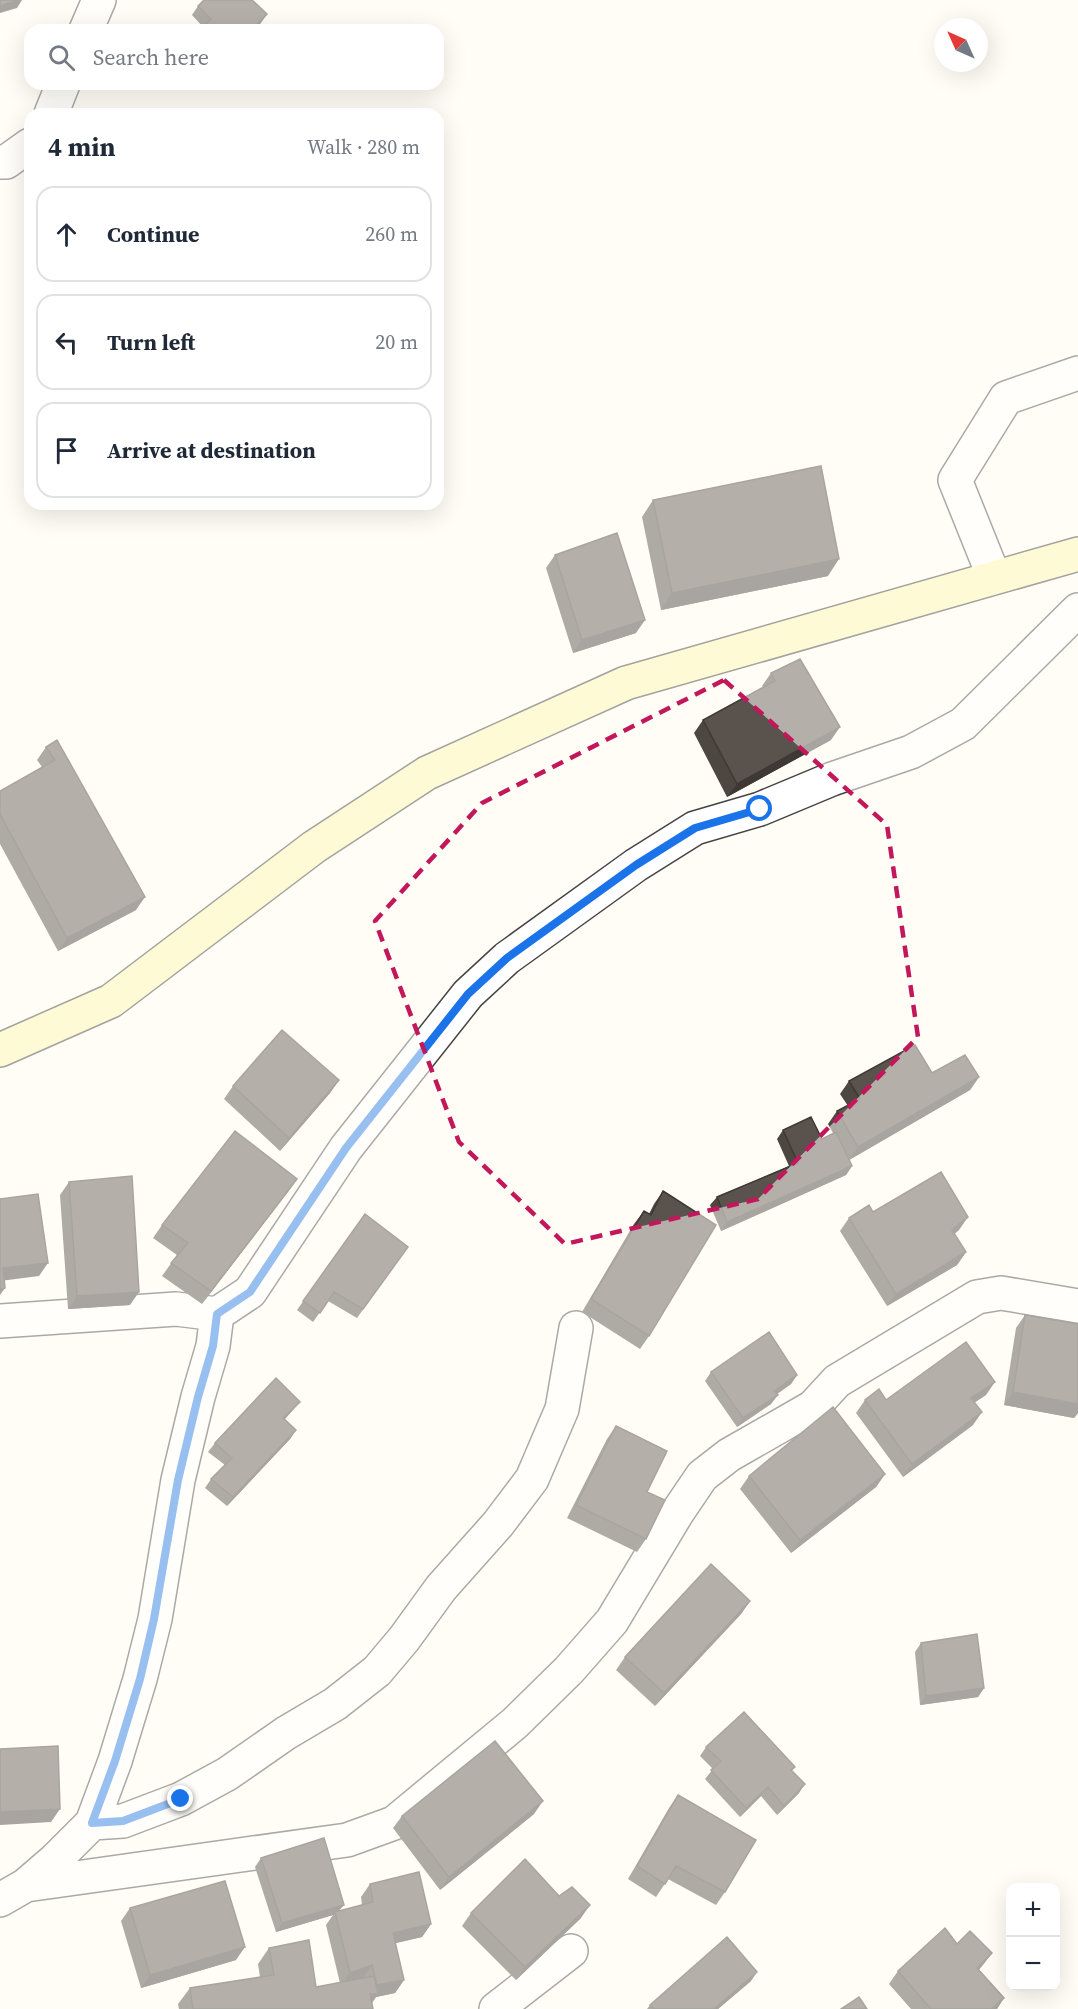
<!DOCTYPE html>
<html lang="en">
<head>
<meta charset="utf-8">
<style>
	body { margin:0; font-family:"Source Serif 4",serif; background:#f2f2f3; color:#1f2937 }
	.controls { position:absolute; right:18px; bottom:18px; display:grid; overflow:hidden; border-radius:12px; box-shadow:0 6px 24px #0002 }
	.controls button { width:54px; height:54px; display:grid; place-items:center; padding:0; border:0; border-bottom:2px solid #e0e1e3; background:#fff; color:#1f2937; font:30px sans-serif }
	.compass { position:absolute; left:934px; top:18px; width:54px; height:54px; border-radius:50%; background:#fff; box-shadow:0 6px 24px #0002; rotate:315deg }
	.stop { position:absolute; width:18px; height:18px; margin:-14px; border:4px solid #1a73e8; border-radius:50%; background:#fff }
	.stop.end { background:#1a73e8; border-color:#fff; box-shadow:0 2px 6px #0008 }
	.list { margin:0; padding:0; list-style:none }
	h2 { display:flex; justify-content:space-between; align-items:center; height:78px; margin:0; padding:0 24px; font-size:26px }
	h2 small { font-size:20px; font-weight:400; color:#747a83 }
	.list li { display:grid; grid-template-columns:39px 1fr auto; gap:18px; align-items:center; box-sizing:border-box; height:96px; margin:0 12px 12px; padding:0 12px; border:2px solid #e0e1e3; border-radius:18px }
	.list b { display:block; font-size:22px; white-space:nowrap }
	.list em { font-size:20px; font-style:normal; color:#747a83 }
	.icon { flex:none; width:33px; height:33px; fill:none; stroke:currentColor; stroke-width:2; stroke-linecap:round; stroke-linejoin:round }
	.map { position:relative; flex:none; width:1078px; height:2009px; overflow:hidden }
	.search { position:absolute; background:#fff; box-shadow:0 6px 24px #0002; left:24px; top:24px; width:420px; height:66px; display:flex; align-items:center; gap:15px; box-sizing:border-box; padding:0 21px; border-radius:18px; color:#747a83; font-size:22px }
	.panel { position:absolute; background:#fff; box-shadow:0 6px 24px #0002; left:24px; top:108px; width:420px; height:402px; border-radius:18px }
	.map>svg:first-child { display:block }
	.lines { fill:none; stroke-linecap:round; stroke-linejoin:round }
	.street-casing { stroke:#444; stroke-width:36 }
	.secondary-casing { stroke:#333; stroke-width:36 }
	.street { stroke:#fff; stroke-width:33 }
	.secondary { stroke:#fff6b0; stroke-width:33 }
	.wall { fill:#4d4742 }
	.shaded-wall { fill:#3f3936 }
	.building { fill:#5a524d; stroke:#3f3936; stroke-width:1.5 }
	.route { stroke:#1a73e8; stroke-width:8 }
	.marked { fill:none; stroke:#c2185b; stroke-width:4.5; stroke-dasharray:12 8; stroke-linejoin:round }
</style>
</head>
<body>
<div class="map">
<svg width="1078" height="2009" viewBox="0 0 1078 2009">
	<rect width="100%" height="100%" fill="#fffdf5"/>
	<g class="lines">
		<!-- street casing -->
		<g class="street-casing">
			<path id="street" d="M86,30L99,0
				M51,114L63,84
				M0,162H6L30,145
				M994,577L955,480L1006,398L1078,373
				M0,1321L176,1309L217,1314
				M92,1823L123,1821L181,1799L227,1774L286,1733L335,1704L377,1671L404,1639L441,1588L498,1524L532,1479L562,1409L576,1328
				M26,1885L347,1840L394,1823L515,1723L569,1670L612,1621L677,1513L702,1476L729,1455L813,1407L837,1381L977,1297L1001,1293L1078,1306
				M0,1900L26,1885L55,1860L92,1823L115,1761L140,1679L155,1619L178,1480L198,1397L213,1346L217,1314L250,1292L346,1148L468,994L507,958L636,865L695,828L760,809L832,779L911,752L963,724L1078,610
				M496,2009L571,1951"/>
		</g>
		<!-- secondary casing -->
		<g class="secondary-casing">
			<path id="secondary" d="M0,1050L111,1001L314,847L427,773L626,683L1078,554"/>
		</g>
		<!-- street -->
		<use href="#street" class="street"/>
		<!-- secondary -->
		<use href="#secondary" class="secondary"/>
	</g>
	<!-- wall -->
	<path class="wall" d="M198,6L261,23L203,27L192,15Z
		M653,500L828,576L661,610L642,517Z
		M555,555L636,633L573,653L546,568Z
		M771,673L831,740L727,797L694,733L703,720L763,687L762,686Z
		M57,740L136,910L58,951L0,844V791L42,767L37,760L46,747Z
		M932,1073L979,1077L970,1090L849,1160L852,1166L846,1175L721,1231L710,1205L717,1197L789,1166L777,1139L783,1130L822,1139L833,1133L828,1124L837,1111L848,1106L840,1094L849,1081Z
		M339,1080L330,1093L280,1151L224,1099L233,1086Z
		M297,1179L202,1304L162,1276L177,1255L153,1238L162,1225Z
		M69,1182L130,1305L68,1309L60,1195Z
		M663,1191L649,1336L640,1349L582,1312L634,1224L644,1211L649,1214L654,1204Z
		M873,1212L959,1230L954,1234L966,1252L957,1265L887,1306L840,1231L849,1218Z
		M365,1214L408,1247L357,1318L328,1301L313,1322L297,1310Z
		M1025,1315L1078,1324V1413L1074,1418L1004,1405L1016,1328Z
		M711,1372L797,1375L791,1384L777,1394L771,1404L737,1427L705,1381Z
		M986,1395L975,1402L973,1425L903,1477L856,1413L865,1400H886Z
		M293,1410L285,1419L296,1430L290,1439L227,1506L205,1488L211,1479L225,1465L208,1452L215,1443Z
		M616,1426L647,1492L646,1539L637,1552L567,1518L607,1439Z
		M885,1474L876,1487L791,1553L740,1489L749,1476Z
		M750,1601L741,1614L655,1706L616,1670L625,1657Z
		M921,1643L984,1688L978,1697L920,1705L915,1652Z
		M706,1747L795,1767L792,1771L799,1793L777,1815L761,1796L740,1817L705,1779L713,1769L700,1756Z
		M678,1795L725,1892L716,1905L668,1879L656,1897L628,1879L669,1808Z
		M534,1814L440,1890L393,1828L402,1816Z
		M261,1858L339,1911L362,1905L361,1897L370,1884L431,1924L422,1937L395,1943L404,1980L395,1993L376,1997L372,2003L373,2009H179L178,2004L190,1988L260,1977L258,1964L269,1948L316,1987L340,1983L326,1925L333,1915L276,1932L255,1867Z
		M130,1908L236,1960L141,1988L121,1921Z
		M471,1913L581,1918L516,1980L462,1926Z
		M957,1944L992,1953L979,1970L1004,1998L997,2009H911L889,1984L898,1971Z
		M751,1981L718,2009H647L650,2005Z"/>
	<!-- shaded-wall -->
	<path class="shaded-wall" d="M19,0H22L17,8L0,13V6Z
		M267,14L261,23L254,30H252Z
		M839,559L828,576L661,610L672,593Z
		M645,620L636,633L573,653L582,640Z
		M840,727L831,740L727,797L737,784Z
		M145,897L136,910L58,951L67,938Z
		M979,1077L970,1090L849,1160L858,1147Z
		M339,1080L330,1093L280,1151L289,1138Z
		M852,1166L846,1175L721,1231L727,1222Z
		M297,1179L288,1192L202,1304L211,1291Z
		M968,1217L959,1230L943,1243L952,1230Z
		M966,1252L957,1265L887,1306L896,1294Z
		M48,1263L39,1276L0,1281L3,1268Z
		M5,1288L0,1295V1289Z
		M139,1292L130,1305L68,1309L77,1296Z
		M797,1375L791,1384L768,1400L774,1391Z
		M995,1382L986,1395L962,1411L971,1398Z
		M1013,1392L1078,1404V1413L1074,1418L1004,1405Z
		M778,1395L771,1404L737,1427L743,1418Z
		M300,1402L293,1410L277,1427L283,1418Z
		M982,1412L973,1425L903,1477L912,1464Z
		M296,1430L290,1439L227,1506L233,1497Z
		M885,1474L876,1487L791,1553L800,1540Z
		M750,1601L741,1614L655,1706L664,1693Z
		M984,1688L978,1697L920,1705L926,1696Z
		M805,1784L799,1793L777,1815L784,1806Z
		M768,1787L761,1796L740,1817L746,1808Z
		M543,1801L534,1814L440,1890L449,1877Z
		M60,1809L51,1822L0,1825V1812Z
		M344,1905L337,1913L335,1912L333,1915L276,1932L282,1923Z
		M590,1905L581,1918L516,1980L525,1967Z
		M431,1924L422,1937L384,1946L393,1933Z
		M245,1947L236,1960L141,1988L150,1975Z
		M992,1953L982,1966L968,1981L977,1968Z
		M372,1965L363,1978L341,1986L350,1973Z
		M757,1972L751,1981L718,2009H714Z
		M404,1980L395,1993L376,1997L367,2009H360L377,1985Z
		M1004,1998L997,2009H991Z"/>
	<!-- building -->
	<path class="building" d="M0,0H19L0,6Z
		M204,0H252L267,14L252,30H200L211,19L198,6Z
		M821,466L839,559L672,593L653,500Z
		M617,533L645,620L582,640L555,555Z
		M800,659L840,727L737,784L703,720L775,681L771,673Z
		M57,740L145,897L67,938L0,814V791L55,760L46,747Z
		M282,1030L339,1080L289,1138L233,1086Z
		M915,1045L932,1073L965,1055L979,1077L858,1147L837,1111L860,1099L849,1081Z
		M811,1117L822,1139L836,1132L852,1166L727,1222L717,1197L798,1163L783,1130Z
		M235,1131L297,1179L211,1291L171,1263L188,1243L162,1225Z
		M941,1172L968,1217L952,1230L966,1252L896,1294L849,1218L869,1205L873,1212Z
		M132,1176L139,1292L77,1296L69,1182Z
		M663,1191L716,1225L649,1336L591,1299L644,1211L651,1215Z
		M38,1194L48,1263L3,1268L5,1288L0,1289V1199Z
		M365,1214L408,1247L363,1309L334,1292L320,1313L303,1301Z
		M1025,1315L1078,1324V1404L1013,1392Z
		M769,1332L797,1375L774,1391L778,1395L743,1418L711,1372Z
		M966,1342L995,1382L971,1398L982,1412L912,1464L865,1400L879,1389L886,1400Z
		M276,1378L300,1402L283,1418L296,1430L233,1497L211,1479L232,1458L215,1443Z
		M833,1407L885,1474L800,1540L749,1476Z
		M616,1426L667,1451L647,1492L665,1500L646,1539L576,1505Z
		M711,1564L750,1601L664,1693L625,1657Z
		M977,1634L984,1688L926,1696L921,1643Z
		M744,1712L795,1767L791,1770L805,1784L784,1806L768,1787L746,1808L711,1770L721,1761L706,1747Z
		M495,1741L543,1801L449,1877L402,1816Z
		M58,1746L60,1809L0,1812V1749Z
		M678,1795L756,1840L725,1892L676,1866L665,1884L637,1866Z
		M324,1838L344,1905L282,1923L261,1858Z
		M525,1859L559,1896L572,1887L590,1905L525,1967L471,1913Z
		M419,1872L431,1924L393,1933L404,1980L377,1985L372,1965L350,1973L335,1912L373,1902L370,1884Z
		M225,1881L245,1947L150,1975L130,1908Z
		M945,1928L957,1944L970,1931L992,1953L977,1968L1004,1998L991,2009H931L898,1971Z
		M727,1937L757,1972L714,2009H654L650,2005Z
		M309,1940L316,1987L374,1976L378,1994H370L373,2009H193L190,1988L274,1975L269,1948Z
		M859,1997L867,2009H841Z"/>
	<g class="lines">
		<!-- route -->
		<path class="route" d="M181,1799L123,1821L92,1823L115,1761L140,1679L154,1619L178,1480L198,1397L213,1346L217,1314L250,1292L346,1148L468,994L507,958L636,865L695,828L760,809"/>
	</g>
	<!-- marked area -->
	<path d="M0 0H1078V2009H0ZM724,680L887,825L918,1037L758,1199L565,1244L459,1142L375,921L482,803Z" fill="#fffdf5" fill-opacity=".55" fill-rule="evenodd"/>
	<path class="marked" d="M724,680L887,825L918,1037L758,1199L565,1244L459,1142L375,921L482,803Z"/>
</svg>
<div class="controls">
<button>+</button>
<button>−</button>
</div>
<svg class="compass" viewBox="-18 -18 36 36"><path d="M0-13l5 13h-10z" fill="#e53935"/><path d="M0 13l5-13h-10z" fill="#747a83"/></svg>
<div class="stop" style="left:760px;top:809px"></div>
<div class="stop end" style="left:181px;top:1799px"></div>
<div class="search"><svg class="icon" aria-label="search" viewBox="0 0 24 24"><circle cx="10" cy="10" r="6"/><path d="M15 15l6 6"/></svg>Search here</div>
<section class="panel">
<h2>4 min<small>Walk · 280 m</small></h2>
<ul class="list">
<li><svg class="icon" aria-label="ahead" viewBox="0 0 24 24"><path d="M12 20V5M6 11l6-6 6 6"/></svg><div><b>Continue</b></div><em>260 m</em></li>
<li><svg class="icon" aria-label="left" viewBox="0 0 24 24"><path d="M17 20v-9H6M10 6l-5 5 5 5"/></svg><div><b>Turn left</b></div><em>20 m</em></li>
<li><svg class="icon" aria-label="arrive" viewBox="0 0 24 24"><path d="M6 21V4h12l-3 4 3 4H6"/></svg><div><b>Arrive at destination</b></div></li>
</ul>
</section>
</div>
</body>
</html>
